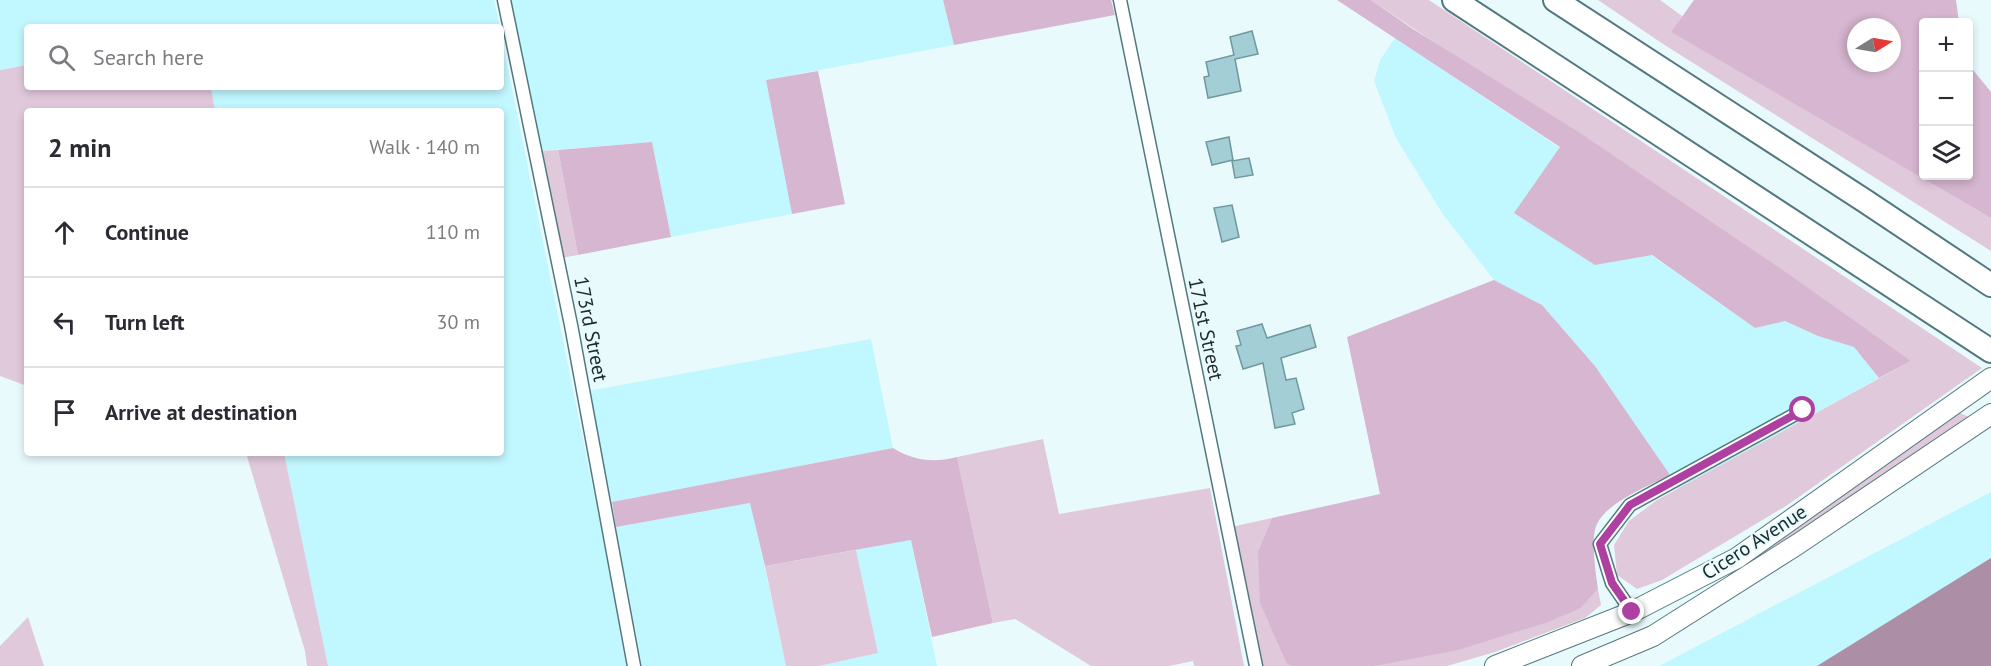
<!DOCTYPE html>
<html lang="en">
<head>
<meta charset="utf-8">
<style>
	body { margin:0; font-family:"PT Sans",sans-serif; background:#f2f2f3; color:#2b2b33 }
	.controls { position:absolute; right:18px; top:18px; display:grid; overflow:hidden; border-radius:6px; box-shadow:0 3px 9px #0003 }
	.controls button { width:54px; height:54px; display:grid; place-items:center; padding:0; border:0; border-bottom:2px solid #e1e1e2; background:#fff; color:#2b2b33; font:30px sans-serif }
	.compass { position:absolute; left:1847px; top:18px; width:54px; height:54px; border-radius:50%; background:#fff; box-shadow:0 3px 9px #0003; rotate:79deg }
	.stop { position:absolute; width:18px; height:18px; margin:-14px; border:4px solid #ad40a0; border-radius:50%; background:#fff }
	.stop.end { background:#ad40a0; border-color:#fff; box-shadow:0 2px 6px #0008 }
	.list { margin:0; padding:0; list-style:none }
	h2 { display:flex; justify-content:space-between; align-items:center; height:78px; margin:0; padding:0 24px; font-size:26px }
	h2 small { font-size:20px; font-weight:400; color:#7c7c81 }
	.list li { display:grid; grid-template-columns:39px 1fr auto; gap:18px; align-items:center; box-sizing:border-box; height:90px; padding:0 24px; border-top:2px solid #e1e1e2 }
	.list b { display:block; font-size:22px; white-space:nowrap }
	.list em { font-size:20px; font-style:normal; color:#7c7c81 }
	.icon { flex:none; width:33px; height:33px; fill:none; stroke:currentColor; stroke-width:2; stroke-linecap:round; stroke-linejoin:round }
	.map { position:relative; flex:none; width:1991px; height:666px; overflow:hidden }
	.search { position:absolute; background:#fff; box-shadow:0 3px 9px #0003; left:24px; top:24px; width:480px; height:66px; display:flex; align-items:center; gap:15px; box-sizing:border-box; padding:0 21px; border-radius:6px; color:#7c7c81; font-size:22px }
	.panel { position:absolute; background:#fff; box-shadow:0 3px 9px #0003; left:24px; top:108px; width:480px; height:348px; border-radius:6px }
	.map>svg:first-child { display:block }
	.built { fill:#c1f7ff }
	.green { fill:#e0c9db }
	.forest { fill:#d6b6d0; fill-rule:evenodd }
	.water { fill:#ad8ea7 }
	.building { fill:#a4ced5; stroke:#70989f; stroke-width:1.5 }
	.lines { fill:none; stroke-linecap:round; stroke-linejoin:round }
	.minor-casing { stroke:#52797f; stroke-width:15 }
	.primary-casing { stroke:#52797f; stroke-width:22 }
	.motorway-casing { stroke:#52797f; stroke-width:26 }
	.minor { stroke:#fff; stroke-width:12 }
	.primary { stroke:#fff; stroke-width:20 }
	.motorway { stroke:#fff; stroke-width:22 }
	.route { stroke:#ad40a0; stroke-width:8 }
	.labels { text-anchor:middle; stroke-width:4.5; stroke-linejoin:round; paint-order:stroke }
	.street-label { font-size:20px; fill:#1a2b2d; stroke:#e9fafd }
</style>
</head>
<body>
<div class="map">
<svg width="1991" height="666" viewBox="0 0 1991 666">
	<rect width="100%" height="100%" fill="#e9fafd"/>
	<!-- built -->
	<path class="built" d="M0,0H494L500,27H27V65L0,70Z
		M511,0H943L954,45L766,80L792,214L671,237L652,142L541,151Z
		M501,34L602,533L626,666H328L284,453H501V111H215L211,87H501Z
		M1395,38L1560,148L1515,213L1595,265L1651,255L1755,328L1785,321L1818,336L1854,347L1879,378L1678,489L1595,366L1542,305L1494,280L1442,213L1396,138L1374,81L1380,60Z
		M871,339L893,448L612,502L588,391Z
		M1991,492V666H1659Z
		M751,503L786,666H642L616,527Z
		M911,540L937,666H819L878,653L856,550Z"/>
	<!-- green -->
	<path class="green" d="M1371,0H1429L1982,368L1786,506L1662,580L1637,589L1617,575L1614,545L1629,521L1657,500L1911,361Z
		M1598,0H1660L1682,16L1672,32L1991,218V251L1663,44Z
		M27,65V87H211L215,111H27V386L0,376V70Z
		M558,150L578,255L561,258L541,151Z
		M1960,413L1969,417L1786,542L1745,566L1743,563Z
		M1043,439L1059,514L1210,488L1244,666H1194L1193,661L1169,666H1091L1015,619L993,623L957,457Z
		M246,453H284L328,666H307L305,651Z
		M1272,518L1258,551L1287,664L1292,666H1260L1231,527Z
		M856,550L878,653L819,666H786L765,566Z
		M1598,589L1601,605L1585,618L1495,652L1447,666H1374L1581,608Z
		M28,617L44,666H0V646Z"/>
	<!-- forest -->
	<path class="forest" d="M943,0H1111L1115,15L954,45Z
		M1337,0H1371L1413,29L1577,131L1787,273L1911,361L1879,378L1854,347L1818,336L1785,321L1755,328L1652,255L1595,265L1514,213L1560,147Z
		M1694,0H1956L1959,22H1924V176H1968L1969,65L1991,92V218L1671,32ZM1856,27H1892V63H1856Z
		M818,71L845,204L792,214L766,80Z
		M652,142L671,237L578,255L558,150Z
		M1494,280L1542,305L1595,366L1670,475C1649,486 1607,502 1597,524C1590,537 1596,574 1598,589L1581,608L1548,622L1458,650L1374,666H1292L1287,664L1260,603L1258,551L1272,518L1380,494L1347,337Z
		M893,448C914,461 933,463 957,457L993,623L932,637L911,540L765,566L750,503L616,527L612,502Z"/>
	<!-- water -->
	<path class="water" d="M1991,558V666H1817Z"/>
	<!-- building -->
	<path class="building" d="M1252,31L1258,54L1235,59L1241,91L1208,98L1204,77L1209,76L1206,62L1234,55L1230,37Z
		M1229,137L1233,160L1212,165L1206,142Z
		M1249,158L1253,175L1235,178L1232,161Z
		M1232,205L1239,237L1222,242L1214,208Z
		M1262,324L1267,338L1310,325L1316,347L1281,358L1286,380L1296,378L1304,409L1292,413L1295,424L1275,428L1263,363L1243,369L1236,346L1241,345L1237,331Z"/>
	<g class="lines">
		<!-- minor casing -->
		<g class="minor-casing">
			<path id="minor" d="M504,0L571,325L634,666
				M1120,0L1256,666
				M1632,612L1612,583L1600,544L1630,505L1803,410"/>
		</g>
		<!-- primary casing -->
		<g class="primary-casing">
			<path id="primary" d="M1495,666L1632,612L1737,558L1991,378
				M1582,666L1653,636L1798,544L1991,414"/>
		</g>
		<!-- motorway casing -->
		<g class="motorway-casing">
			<path id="motorway" d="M1454,0L1991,351
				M1555,0L1865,201L1991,285"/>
		</g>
		<!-- minor -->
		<use href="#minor" class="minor"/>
		<!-- primary -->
		<use href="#primary" class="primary"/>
		<!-- motorway -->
		<use href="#motorway" class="motorway"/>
	</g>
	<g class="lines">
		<!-- route -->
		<path class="route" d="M1632,612L1612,583L1600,544L1630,505L1803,410"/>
	</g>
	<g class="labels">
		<!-- street labels -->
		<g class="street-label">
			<text transform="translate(591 329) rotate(79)" y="7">173rd Street</text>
			<text transform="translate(1206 329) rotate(78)" y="7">171st Street</text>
			<text transform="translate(1754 542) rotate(-33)" y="7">Cicero Avenue</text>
		</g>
	</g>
</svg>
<div class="controls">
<button>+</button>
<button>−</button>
<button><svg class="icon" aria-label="layers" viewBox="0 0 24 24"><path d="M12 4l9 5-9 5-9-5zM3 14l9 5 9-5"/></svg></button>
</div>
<svg class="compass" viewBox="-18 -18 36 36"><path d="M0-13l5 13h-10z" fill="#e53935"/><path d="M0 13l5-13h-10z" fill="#7c7c81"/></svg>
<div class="stop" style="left:1803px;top:410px"></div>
<div class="stop end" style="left:1632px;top:612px"></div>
<div class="search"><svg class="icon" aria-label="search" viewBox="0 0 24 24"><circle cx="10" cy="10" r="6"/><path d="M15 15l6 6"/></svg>Search here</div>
<section class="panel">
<h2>2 min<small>Walk · 140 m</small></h2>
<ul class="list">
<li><svg class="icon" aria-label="ahead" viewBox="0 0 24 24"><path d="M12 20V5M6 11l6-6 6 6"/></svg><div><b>Continue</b></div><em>110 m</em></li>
<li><svg class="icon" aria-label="left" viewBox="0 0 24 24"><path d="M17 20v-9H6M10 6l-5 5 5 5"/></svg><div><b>Turn left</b></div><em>30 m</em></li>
<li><svg class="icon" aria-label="arrive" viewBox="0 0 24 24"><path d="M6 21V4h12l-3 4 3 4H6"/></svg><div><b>Arrive at destination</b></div></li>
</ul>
</section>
</div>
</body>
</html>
